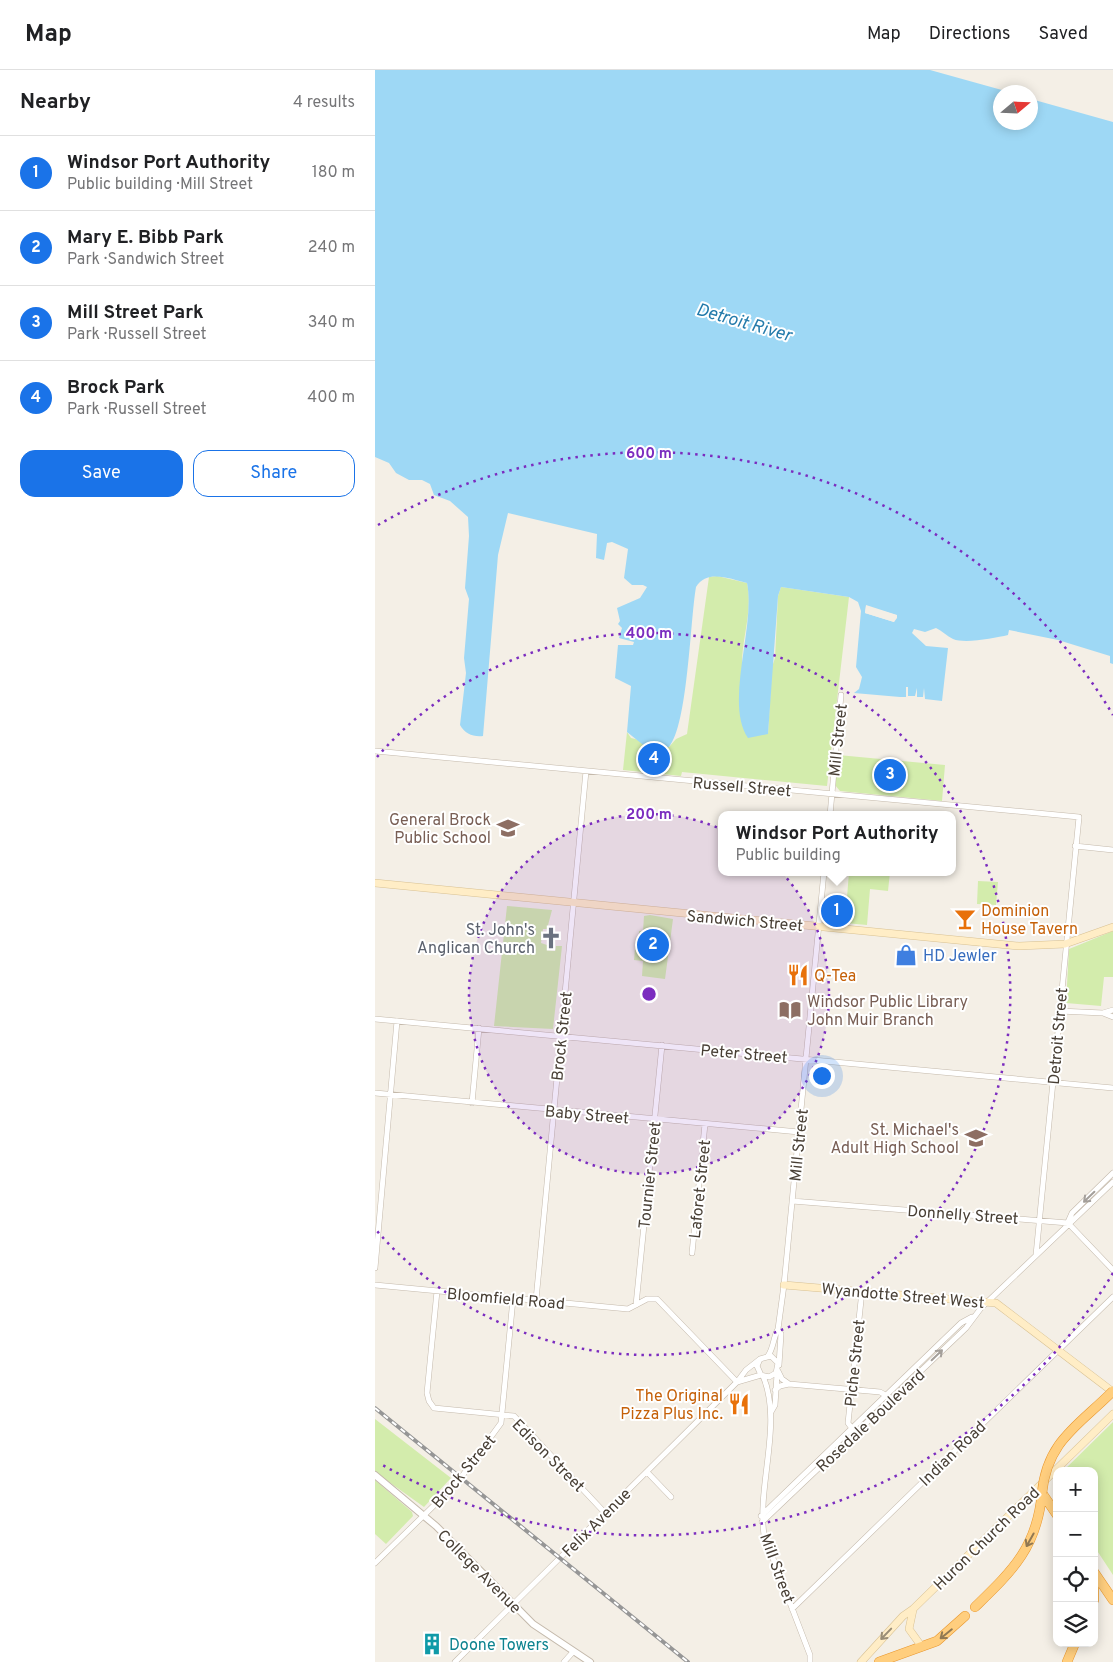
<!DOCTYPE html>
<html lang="en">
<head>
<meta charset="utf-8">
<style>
	body { margin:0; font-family:Overpass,sans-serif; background:#f2f2f2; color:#202124 }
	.controls { position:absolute; right:15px; bottom:15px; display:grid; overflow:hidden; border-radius:10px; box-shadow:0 2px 12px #0003 }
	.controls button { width:45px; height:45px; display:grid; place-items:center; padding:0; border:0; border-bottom:1px solid #e0e0e0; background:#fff; color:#202124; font:25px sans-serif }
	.compass { position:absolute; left:618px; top:15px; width:45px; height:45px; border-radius:50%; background:#fff; box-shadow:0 2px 12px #0003; rotate:71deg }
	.you { position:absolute; left:446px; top:1005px; width:18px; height:18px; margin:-12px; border:4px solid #fff; border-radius:50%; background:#1a73e8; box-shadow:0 0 0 8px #1a73e833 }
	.badge { display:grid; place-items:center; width:32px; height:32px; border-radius:50%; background:#1a73e8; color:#fff; font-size:16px; font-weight:700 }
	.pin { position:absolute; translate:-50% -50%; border:2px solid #fff; box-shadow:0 1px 5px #0006 }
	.popup { position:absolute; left:343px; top:741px; width:238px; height:65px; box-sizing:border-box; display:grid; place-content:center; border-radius:10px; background:#fff; filter:drop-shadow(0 1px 4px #0005); font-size:16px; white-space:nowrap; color:#757577 }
	.popup b { font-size:19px; color:#202124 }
	.popup::after { content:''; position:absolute; left:50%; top:100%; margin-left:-10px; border:10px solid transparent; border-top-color:#fff }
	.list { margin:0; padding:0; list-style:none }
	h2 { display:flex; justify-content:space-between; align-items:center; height:65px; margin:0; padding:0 20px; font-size:21px }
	h2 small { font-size:16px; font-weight:400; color:#757577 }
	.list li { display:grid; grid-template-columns:32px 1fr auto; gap:15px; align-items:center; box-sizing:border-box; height:75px; padding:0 20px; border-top:1px solid #e0e0e0 }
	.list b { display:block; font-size:19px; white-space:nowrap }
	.list p { margin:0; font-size:16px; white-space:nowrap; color:#757577 }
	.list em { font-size:16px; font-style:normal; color:#757577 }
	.actions { display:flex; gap:10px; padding:15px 20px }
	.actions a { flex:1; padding:11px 0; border:1px solid #1a73e8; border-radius:15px; text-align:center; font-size:18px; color:#1a73e8 }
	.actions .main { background:#1a73e8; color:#fff }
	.icon { flex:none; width:28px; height:28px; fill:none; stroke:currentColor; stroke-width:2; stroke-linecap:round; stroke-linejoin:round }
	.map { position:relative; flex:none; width:738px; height:1592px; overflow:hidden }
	header { display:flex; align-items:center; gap:30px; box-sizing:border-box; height:70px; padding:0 25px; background:#fff; border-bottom:1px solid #e0e0e0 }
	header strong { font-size:24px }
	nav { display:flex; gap:28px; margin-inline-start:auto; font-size:18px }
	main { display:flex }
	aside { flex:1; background:#fff }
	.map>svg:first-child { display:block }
	.green { fill:#d3ecac }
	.water { fill:#9ed8f5; fill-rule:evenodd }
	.pier { fill:#f4efe6 }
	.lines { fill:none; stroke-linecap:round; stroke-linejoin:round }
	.minor-casing { stroke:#c4b9ab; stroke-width:6 }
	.tertiary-casing { stroke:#c4b9ab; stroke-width:8 }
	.secondary-casing { stroke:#d8c193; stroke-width:8 }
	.trunk-casing { stroke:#e8962c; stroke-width:10 }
	.minor { stroke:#fff; stroke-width:5 }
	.tertiary { stroke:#fff; stroke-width:6 }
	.secondary { stroke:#ffedc6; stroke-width:7 }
	.trunk { stroke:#ffce7e; stroke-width:9 }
	.rail-casing { stroke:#969696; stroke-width:4 }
	.rail { stroke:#fff; stroke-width:2; stroke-dasharray:5.5; stroke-linecap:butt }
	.trunk-bridge-casing { stroke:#e8962c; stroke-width:10; stroke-linecap:butt }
	.trunk-bridge { stroke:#ffce7e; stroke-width:9 }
	.oneway { stroke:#a49f9a }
	.oneway2 { stroke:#917852 }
	.oneway3 { stroke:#9a8d76 }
	.ring { fill:none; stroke:#7b2cbf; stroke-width:2.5; stroke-dasharray:2.5 5 }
	.labels { text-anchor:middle; stroke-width:4; stroke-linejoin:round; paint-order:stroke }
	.street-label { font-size:16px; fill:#483f35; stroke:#fff }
	.education-label { font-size:16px; fill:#785e54; stroke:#fff; text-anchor:end }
	.food-label { font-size:16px; fill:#c56008; stroke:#fff; text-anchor:start }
	.worship-label { font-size:16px; fill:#5b616d; stroke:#fff; text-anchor:end }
	.shop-label { font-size:16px; fill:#366cbe; stroke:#fff; text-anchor:start }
	.culture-label { font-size:16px; fill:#0d838f; stroke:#fff; text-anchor:start }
	.water-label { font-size:18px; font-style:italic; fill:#247bab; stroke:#fff }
	.centre { fill:#7b2cbf; stroke:#fff; stroke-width:2.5 }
	.ring-label { font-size:15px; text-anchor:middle; font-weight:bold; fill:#7b2cbf; stroke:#fff; stroke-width:4; stroke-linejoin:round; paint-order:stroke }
</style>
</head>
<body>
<header>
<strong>Map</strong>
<nav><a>Map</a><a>Directions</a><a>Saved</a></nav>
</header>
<main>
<aside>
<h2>Nearby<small>4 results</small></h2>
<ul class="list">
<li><span class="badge">1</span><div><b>Windsor Port Authority</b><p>Public building · Mill Street</p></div><em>180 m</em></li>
<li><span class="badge">2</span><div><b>Mary E. Bibb Park</b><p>Park · Sandwich Street</p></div><em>240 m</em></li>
<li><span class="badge">3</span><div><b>Mill Street Park</b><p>Park · Russell Street</p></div><em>340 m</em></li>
<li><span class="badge">4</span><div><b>Brock Park</b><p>Park · Russell Street</p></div><em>400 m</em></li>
</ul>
<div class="actions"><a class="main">Save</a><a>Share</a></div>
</aside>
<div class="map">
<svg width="738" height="1592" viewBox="0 0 738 1592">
	<rect width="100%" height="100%" fill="#f4efe6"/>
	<!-- green -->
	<path class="green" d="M342,506L372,513C378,541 367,566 367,594C367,607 387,649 393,664L397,597L400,588L403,526L406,517L474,527L452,716L307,702L306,706L248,700L252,662L256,668L294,677L301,669L312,664L334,507Z
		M463,685L570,695L567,731L465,721L460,715Z
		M474,802H515L513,821L495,819L492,855L470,853Z
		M603,811L623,812L621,835L602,834Z
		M132,836L177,840L172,859H168L166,873L172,875V880L180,881L181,876H187L178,959L119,956Z
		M275,845L298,849L290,909L267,906L268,891L259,890L261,868H264V861H268L269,846Z
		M738,861V907H729L726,936L691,933L694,879Z
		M0,1349L76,1408L49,1437L0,1402Z
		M738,1352V1505L719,1476V1401H688Z
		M0,1410L37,1442L38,1446L11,1474L0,1464Z"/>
	<!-- water -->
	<path class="water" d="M0,0H555L634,22H626V52H656V29L738,52V594L735,593V586L683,570L634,560L633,565C620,568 590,574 578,569C572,566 567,561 561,558L550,562L539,559L537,563L551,576L573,578L567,631L550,629L549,618L548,627H542V618L540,626H533V617H531V627H525L479,623L484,619L487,607L481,597L486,541L483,532L474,527L406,517L403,526L393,664L373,668C349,633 381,556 372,513C355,509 332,499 321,517C315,552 313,654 294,677L272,678L252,662L256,616L240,608L243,575H258L259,572L244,568L247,558L243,554L245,551L242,538L265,528L272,517L268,515H257L249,508L253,479L237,472L232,473L229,490L221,488L222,464L133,443L123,485L108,666C98,667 90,664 85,655L91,603L89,588L94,529L90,518L94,466L93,447L75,431L59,425L55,414L47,410H34L21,403L14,393L0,387ZM491,536L521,545L519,552L490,543Z"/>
	<!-- pier -->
	<path class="pier" d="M491,535L522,545V548L519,552L490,543Z"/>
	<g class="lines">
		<!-- minor casing -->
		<g class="minor-casing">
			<path id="minor" d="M0,681L704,747L661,1185
				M455,745L466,625
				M700,776L738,780
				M684,941L728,943L738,947
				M728,943L738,940
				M0,949L738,1018
				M0,1023L424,1062
				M97,1033L104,958
				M417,1131L693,1153L738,1200
				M693,1152L697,1143L738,1103
				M317,1183L330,1054
				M0,1198L22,951
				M0,1215L253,1239L272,1229H282L362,1312
				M62,1221L52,1323L54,1331L59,1338L139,1346L230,1443
				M161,1230L211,701
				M261,1235L287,975
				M403,1259L406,1264L404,1295
				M393,1286C399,1277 398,1268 403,1259L409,1215L449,802
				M403,1301L407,1309L414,1314
				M388,1306C408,1353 382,1414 389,1465L435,1585V1592
				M362,1312L386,1305
				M400,1320L405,1316L414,1314L505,1322L514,1327
				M396,1342L400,1335L402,1304
				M479,1361L473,1353L487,1221
				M272,1402L296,1427
				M386,1446L586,1253L597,1247
				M387,1452L591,1258L606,1238L738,1112
				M0,1493L82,1413L126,1353L138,1229
				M417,1539L738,1227
				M80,1592L362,1312L371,1300L385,1289L396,1286L403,1293L401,1303L394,1307L386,1305L382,1296L385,1289
				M189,1592L198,1582"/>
		</g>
		<!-- tertiary casing -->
		<g class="tertiary-casing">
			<path id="tertiary" d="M0,1405L61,1456L158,1554L215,1592"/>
		</g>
		<!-- secondary casing -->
		<g class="secondary-casing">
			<path id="secondary" d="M0,813L644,876L690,874L738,857
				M409,1215L621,1233L738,1322
				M538,1540L534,1559L547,1577
				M486,1592L528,1546L538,1539L738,1344"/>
		</g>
		<!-- trunk casing -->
		<g class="trunk-casing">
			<path id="trunk" d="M667,1423L682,1445
				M719,1502L738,1530
				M719,1516V1530
				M600,1537C637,1501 662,1478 667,1423
				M504,1592L562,1571L590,1546
				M692,1592L700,1573"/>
		</g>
		<!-- minor -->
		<use href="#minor" class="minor"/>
		<!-- tertiary -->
		<use href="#tertiary" class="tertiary"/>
		<!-- secondary -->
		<use href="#secondary" class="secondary"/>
		<!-- trunk -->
		<use href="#trunk" class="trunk"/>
		<!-- rail casing -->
		<g class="rail-casing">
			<path id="rail" d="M0,1338L313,1592"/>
		</g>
		<!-- rail -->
		<use href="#rail" class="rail"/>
		<!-- trunk-bridge casing -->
		<g class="trunk-bridge-casing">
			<path id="trunk-bridge" d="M667,1423C672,1371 703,1356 738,1321"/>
		</g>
		<!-- trunk-bridge -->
		<use href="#trunk-bridge" class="trunk-bridge"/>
	</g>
	<!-- one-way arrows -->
	<defs><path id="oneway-shaft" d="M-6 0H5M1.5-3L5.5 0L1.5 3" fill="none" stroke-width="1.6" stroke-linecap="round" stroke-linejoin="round" transform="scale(1.25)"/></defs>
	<g class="oneway">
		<use href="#oneway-shaft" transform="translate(714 1127) rotate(136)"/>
		<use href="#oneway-shaft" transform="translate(562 1285) rotate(-44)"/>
	</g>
	<g class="oneway2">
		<use href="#oneway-shaft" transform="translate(655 1470) rotate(119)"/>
		<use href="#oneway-shaft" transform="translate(571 1564) rotate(141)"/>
	</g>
	<use class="oneway3" href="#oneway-shaft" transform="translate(511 1564) rotate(134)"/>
	<!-- distance rings -->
	<circle cx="274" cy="924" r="180" fill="#7b2cbf" fill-opacity=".12"/>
	<g class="ring">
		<circle cx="274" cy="924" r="180"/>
		<path d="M2 687A361 361 0 1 1 2 1161"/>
		<path d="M738 1203A541 541 0 0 1 4 1393M3 455A541 541 0 0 1 738 645"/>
	</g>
	<!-- icons -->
	<defs>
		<g id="school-bare" transform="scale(1.725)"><path d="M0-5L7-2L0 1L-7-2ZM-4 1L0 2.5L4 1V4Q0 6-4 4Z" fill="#8d6e63" stroke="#fff" stroke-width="2.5" paint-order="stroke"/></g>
		<g id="bar-bare" transform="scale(1.725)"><path d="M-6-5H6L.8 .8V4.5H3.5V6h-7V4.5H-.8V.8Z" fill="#e8710a" stroke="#fff" stroke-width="2.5" paint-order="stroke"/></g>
		<g id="church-bare" transform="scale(1.725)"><path d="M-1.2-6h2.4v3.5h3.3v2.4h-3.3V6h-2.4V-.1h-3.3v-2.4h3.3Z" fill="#6b7280" stroke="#fff" stroke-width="2.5" paint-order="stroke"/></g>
		<g id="shop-bare" transform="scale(1.725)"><path d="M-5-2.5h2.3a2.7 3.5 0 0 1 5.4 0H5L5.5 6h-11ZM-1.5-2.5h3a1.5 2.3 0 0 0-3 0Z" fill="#3f7fe0" stroke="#fff" stroke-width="2.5" paint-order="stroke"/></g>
		<g id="restaurant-bare" transform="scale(1.725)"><path d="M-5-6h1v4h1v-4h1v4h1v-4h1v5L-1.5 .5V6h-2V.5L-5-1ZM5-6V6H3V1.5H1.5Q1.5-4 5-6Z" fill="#e8710a" stroke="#fff" stroke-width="2.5" paint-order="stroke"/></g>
		<g id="library-bare" transform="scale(1.725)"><path d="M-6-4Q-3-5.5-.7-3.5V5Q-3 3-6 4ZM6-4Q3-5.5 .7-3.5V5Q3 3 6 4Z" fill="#8d6e63" stroke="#fff" stroke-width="2.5" paint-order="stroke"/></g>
		<g id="building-bare" transform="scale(1.725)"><path d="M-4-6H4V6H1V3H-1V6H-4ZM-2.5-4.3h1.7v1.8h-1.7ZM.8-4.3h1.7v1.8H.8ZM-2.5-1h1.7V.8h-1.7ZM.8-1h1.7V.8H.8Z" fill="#0f9aa8" stroke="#fff" stroke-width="2.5" paint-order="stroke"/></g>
	</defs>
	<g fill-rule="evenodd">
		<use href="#school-bare" x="133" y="758"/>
		<use href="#bar-bare" x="590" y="849"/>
		<use href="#church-bare" x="176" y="868"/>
		<use href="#shop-bare" x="531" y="885"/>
		<use href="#restaurant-bare" x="423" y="905"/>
		<use href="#library-bare" x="415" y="940"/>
		<use href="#school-bare" x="601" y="1068"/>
		<use href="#restaurant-bare" x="364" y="1334"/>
		<use href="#building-bare" x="57" y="1574"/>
	</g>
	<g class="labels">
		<!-- street labels -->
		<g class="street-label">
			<text transform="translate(462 670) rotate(-84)" y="6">Mill Street</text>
			<text transform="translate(367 716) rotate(5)" y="6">Russell Street</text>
			<text transform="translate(370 850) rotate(5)" y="6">Sandwich Street</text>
			<text transform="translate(186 966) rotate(-84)" y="6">Brock Street</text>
			<text transform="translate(682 966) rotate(-85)" y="6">Detroit Street</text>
			<text transform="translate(369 983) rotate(5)" y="6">Peter Street</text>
			<text transform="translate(212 1044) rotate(5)" y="6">Baby Street</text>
			<text transform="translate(423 1075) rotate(-84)" y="6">Mill Street</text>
			<text transform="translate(274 1105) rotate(-84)" y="6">Tournier Street</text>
			<text transform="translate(324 1119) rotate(-84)" y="6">Laforet Street</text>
			<text transform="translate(588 1144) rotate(4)" y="6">Donnelly Street</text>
			<text transform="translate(528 1225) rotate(5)" y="6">Wyandotte Street West</text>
			<text transform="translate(131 1228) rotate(5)" y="6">Bloomfield Road</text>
			<text transform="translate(479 1293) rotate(-84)" y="6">Piche Street</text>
			<text transform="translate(495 1350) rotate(-43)" y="6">Rosedale Boulevard</text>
			<text transform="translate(577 1383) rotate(-44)" y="6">Indian Road</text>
			<text transform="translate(174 1385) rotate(45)" y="6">Edison Street</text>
			<text transform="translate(88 1401) rotate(-50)" y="6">Brock Street</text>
			<text transform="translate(221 1452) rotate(-45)" y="6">Felix Avenue</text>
			<text transform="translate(611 1468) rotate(-44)" y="6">Huron Church Road</text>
			<text transform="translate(403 1498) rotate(70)" y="6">Mill Street</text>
			<text transform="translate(105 1501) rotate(45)" y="6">College Avenue</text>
		</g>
		<!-- education labels -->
		<g class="education-label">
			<text x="116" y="755">General Brock<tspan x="116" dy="18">Public School</tspan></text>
			<text x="432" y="937" text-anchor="start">Windsor Public Library<tspan x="432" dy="18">John Muir Branch</tspan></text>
			<text x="584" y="1065">St. Michael's<tspan x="584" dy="18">Adult High School</tspan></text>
		</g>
		<!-- food labels -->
		<g class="food-label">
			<text x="606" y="846">Dominion<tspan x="606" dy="18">House Tavern</tspan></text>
			<text x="439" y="911">Q-Tea</text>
			<text x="348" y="1331" text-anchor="end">The Original<tspan x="348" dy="18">Pizza Plus Inc.</tspan></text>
		</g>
		<!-- worship labels -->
		<g class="worship-label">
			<text x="160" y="865">St. John's<tspan x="160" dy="18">Anglican Church</tspan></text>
		</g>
		<!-- shop labels -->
		<g class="shop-label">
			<text x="548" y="891">HD Jewler</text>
		</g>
		<!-- culture labels -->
		<g class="culture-label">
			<text x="74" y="1580">Doone Towers</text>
		</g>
		<!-- water labels -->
		<g class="water-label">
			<text transform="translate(369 252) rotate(16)" y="6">Detroit River</text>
		</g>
	</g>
	<circle cx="274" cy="924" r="8" class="centre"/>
	<g class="ring-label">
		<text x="274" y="388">600 m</text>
		<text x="274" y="568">400 m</text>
		<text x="274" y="749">200 m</text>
	</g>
</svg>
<div class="controls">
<button>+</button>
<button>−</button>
<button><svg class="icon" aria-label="locate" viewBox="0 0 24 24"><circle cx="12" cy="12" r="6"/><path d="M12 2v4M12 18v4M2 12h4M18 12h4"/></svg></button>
<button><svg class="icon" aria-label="layers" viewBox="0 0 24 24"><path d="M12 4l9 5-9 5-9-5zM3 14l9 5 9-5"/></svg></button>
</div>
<svg class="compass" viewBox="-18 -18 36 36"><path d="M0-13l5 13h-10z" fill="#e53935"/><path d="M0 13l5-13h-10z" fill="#757577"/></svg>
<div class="you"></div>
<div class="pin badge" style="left:462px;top:841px">1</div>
<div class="popup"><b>Windsor Port Authority</b>Public building</div>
<div class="pin badge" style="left:278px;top:875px">2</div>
<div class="pin badge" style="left:515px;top:705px">3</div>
<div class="pin badge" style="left:279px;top:689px">4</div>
</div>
</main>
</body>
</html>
